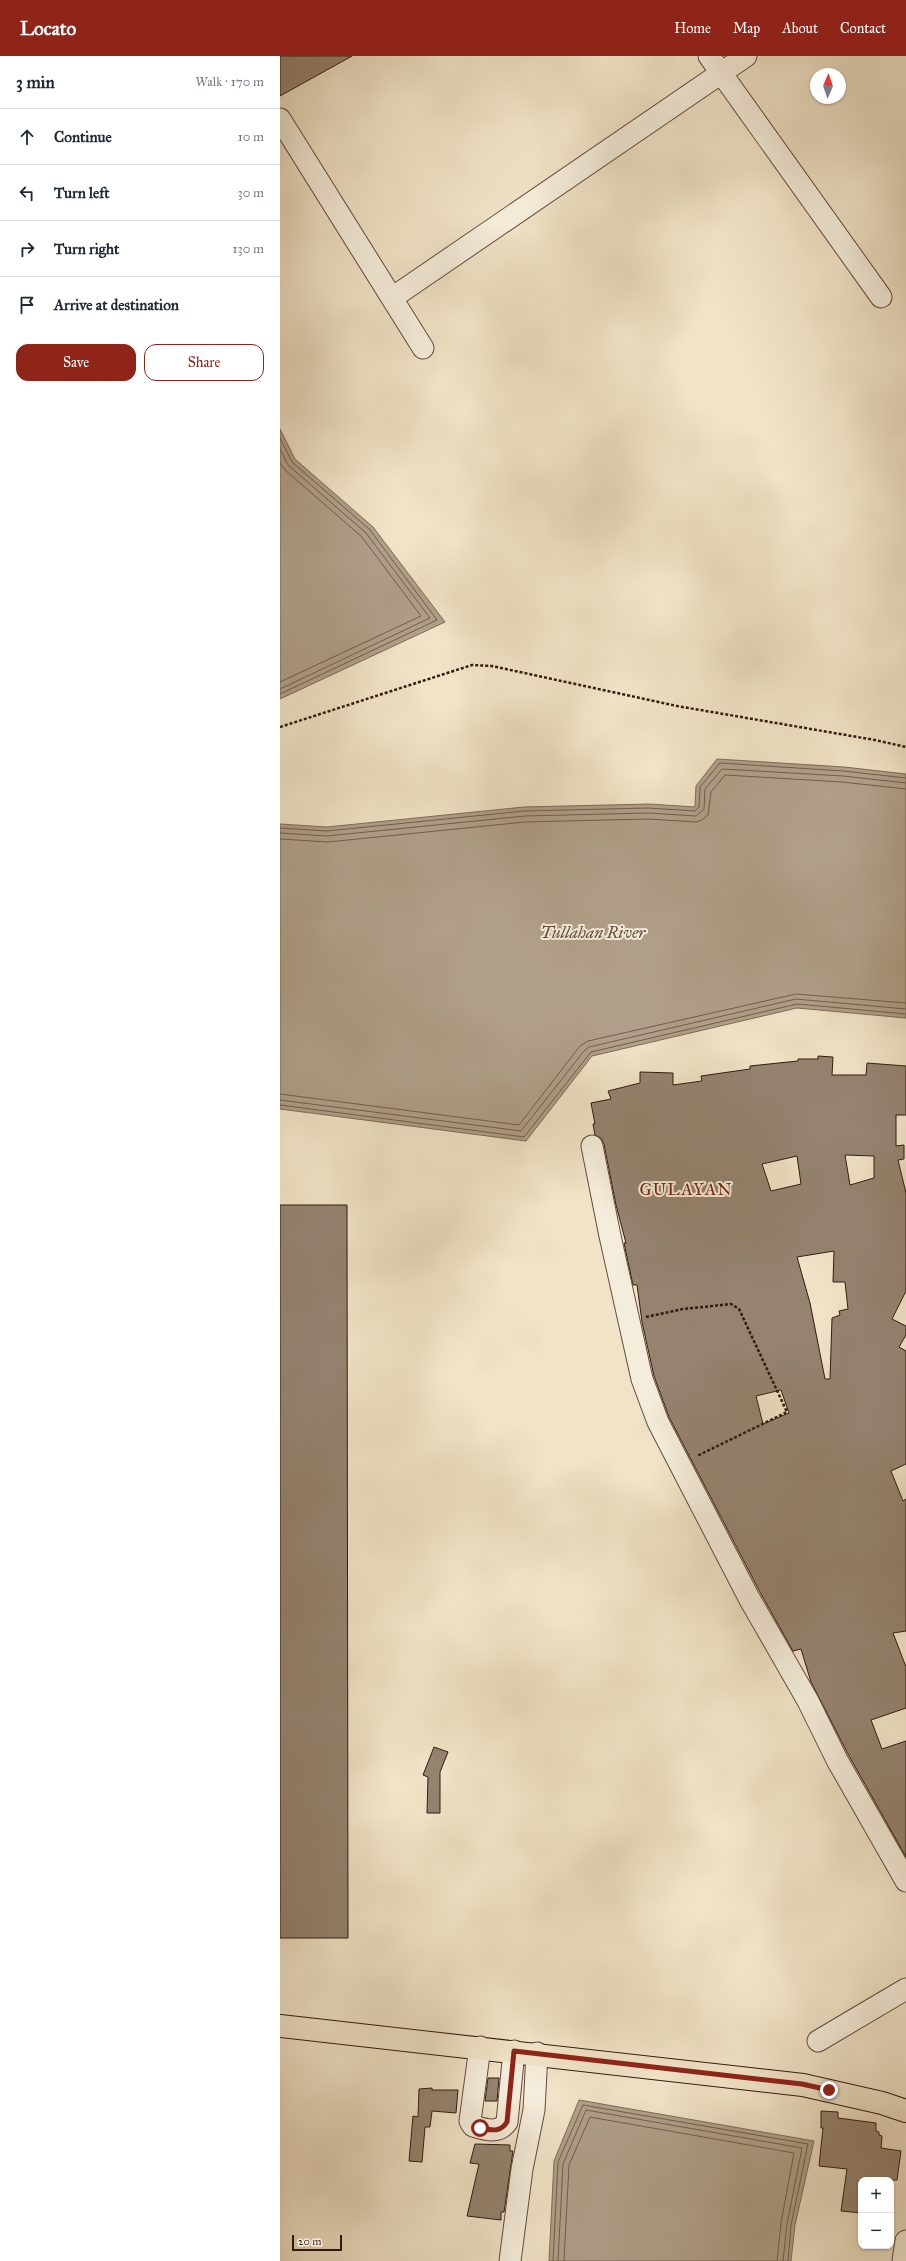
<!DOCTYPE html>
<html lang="en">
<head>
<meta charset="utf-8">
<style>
	body { margin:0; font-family:"IM FELL Great Primer",serif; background:#f6f6f7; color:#1f2937 }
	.controls { position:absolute; right:12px; bottom:12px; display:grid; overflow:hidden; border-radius:8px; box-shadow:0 1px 3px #0004 }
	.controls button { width:36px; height:36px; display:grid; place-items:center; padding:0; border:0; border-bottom:1px solid #e0e1e3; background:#fff; color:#1f2937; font:20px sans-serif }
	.compass { position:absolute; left:530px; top:12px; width:36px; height:36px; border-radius:50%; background:#fff; box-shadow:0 1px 3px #0004; rotate:2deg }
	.scale { position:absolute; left:12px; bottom:10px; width:50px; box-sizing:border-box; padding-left:4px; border:2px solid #331a11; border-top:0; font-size:11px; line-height:14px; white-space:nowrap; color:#331a11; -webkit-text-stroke:3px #f5eddb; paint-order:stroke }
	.stop { position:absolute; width:12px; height:12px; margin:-9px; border:3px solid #8f2418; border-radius:50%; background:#fff }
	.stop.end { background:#8f2418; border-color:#fff; box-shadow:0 1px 4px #0008 }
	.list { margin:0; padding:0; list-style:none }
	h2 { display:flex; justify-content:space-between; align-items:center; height:52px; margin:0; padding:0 16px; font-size:17px }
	h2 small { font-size:13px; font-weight:400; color:#747a83 }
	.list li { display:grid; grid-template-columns:26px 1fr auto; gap:12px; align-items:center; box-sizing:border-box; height:56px; padding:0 16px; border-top:1px solid #e0e1e3 }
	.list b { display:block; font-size:15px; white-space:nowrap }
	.list em { font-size:13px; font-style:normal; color:#747a83 }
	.actions { display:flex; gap:8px; padding:12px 16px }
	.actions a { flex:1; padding:9px 0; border:1px solid #8f2418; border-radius:12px; text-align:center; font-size:14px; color:#8f2418 }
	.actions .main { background:#8f2418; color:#fff }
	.icon { flex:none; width:22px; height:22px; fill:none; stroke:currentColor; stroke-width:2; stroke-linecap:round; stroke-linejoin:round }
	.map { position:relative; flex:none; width:626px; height:2205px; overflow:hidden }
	header { display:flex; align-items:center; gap:24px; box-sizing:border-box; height:56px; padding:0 20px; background:#8f2418; color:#fff }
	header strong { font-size:19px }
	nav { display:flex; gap:22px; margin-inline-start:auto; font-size:14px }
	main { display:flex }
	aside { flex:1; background:#fff }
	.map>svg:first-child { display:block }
	.water { fill:#b09f89; stroke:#7e6a59 }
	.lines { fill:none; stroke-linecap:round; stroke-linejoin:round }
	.shore { stroke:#725c4d; stroke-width:1 }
	.building { fill:#958370; stroke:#331a11; fill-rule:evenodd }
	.minor-casing { stroke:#624c3e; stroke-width:23 }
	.major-casing { stroke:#331a11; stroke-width:24 }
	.path { stroke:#331a11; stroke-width:2.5; stroke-dasharray:3 2; stroke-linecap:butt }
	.minor { stroke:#f5eddb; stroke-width:21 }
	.major { stroke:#f0e3c7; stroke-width:22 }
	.route { stroke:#8f2418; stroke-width:5 }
	.labels { text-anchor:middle; stroke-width:4; stroke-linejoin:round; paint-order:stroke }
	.water-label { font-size:17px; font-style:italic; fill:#654f41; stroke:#f5eddb }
	.neighbourhood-label { font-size:17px; letter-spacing:1px; fill:#7a1f14; stroke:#f5eddb }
</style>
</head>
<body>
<header>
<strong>Locato</strong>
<nav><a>Home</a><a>Map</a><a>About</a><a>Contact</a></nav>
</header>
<main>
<aside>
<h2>3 min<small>Walk · 170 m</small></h2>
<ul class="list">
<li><svg class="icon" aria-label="ahead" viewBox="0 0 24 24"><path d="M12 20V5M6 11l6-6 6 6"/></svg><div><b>Continue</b></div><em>10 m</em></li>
<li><svg class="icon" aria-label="left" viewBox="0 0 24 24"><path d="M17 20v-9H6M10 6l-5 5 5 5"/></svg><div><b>Turn left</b></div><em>30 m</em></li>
<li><svg class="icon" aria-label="right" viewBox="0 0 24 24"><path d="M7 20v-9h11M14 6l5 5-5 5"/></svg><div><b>Turn right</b></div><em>130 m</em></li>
<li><svg class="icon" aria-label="arrive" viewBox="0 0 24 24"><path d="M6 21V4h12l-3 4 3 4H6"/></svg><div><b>Arrive at destination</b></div></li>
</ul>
<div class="actions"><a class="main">Save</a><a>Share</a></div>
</aside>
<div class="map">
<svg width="626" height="2205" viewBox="0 0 626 2205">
	<rect width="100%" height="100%" fill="#f0e3c7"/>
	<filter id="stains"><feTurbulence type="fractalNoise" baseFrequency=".005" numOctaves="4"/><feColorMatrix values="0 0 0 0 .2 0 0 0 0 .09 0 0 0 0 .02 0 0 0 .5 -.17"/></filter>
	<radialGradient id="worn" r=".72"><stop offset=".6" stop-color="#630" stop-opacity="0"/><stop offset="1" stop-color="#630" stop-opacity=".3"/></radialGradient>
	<!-- water -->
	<path class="water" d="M0,373L15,403L93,471L165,566L0,643Z
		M437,703L564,711L626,718V962L517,952L312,1000L246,1085L0,1053V768L47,771L244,751L369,748L415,751L416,730Z
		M299,2044L534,2085L515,2169L511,2205H269L274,2105Z"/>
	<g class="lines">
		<!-- shore -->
		<path class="shore" d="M0,382L12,406L90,474L157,564L0,638
			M0,393L8,409L86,477L150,562L0,633
			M0,407L5,414L82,481L141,560L0,626
			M0,772L47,775L244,755L368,752L415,755L419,751L420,731L440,707L563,715L626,722
			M0,777L47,780L245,760L368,757L416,760L424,753L425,733L442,713L563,720L626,727
			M0,783L48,786L245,766L368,763L416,766L422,764L428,759L431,736L445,719L562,726L626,733
			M0,1038L239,1069L300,990L308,985L516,938L626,947
			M0,1044L241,1075L304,995L309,991L516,943L626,953
			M0,1049L244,1081L311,996L517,948L626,958
			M273,2205L278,2106L303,2049L528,2088L511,2169L508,2205
			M278,2205L283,2108L306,2054L522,2092L507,2168L503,2205
			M284,2205L289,2109L310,2061L514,2097L501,2167L497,2205"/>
	</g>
	<!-- building -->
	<path class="building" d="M0,0H72L0,40Z
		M538,1000L553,1001L552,1019H586L587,1007L626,1010V1059H616V1090L624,1089V1103L618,1104L626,1137V1235L612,1263L626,1270V1279L619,1291L626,1295V1408L611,1415L623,1445L626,1443V1575L613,1577L626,1611V1652L591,1664L602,1693L626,1685V1801L568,1698L531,1626L521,1593L513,1595L480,1536L389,1361L374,1320L362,1266L357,1229H353L344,1187H346L336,1149L324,1088L321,1082L315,1079L313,1068H315L311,1047L331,1043L328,1035L360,1027V1016L393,1017V1029L422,1025L421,1020L470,1013V1010L518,1005V1003H538ZM565,1099L594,1100V1122L570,1129ZM517,1100L521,1128L491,1135L482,1108ZM554,1195L553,1226H565L568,1253L559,1255L560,1259L552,1262L550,1323H545L530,1247L517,1201ZM501,1334L509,1357L483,1368L476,1340Z
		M0,1149H67L68,1882H0Z
		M154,1691L168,1696L160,1716V1757H147L148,1721L143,1719Z
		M208,2022H219L217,2045H205Z
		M152,2032V2034H178L176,2057L152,2055L150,2071H145L142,2106L129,2105L133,2060L138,2061L139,2033Z
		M541,2055L558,2056V2062L596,2067V2075L599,2076V2079L602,2080L601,2092L621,2095L617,2124H581V2157L561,2155L567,2113L539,2110L543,2072H541Z
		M195,2088L230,2089V2095H233L224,2156H221V2164L187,2160L199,2108L190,2107Z"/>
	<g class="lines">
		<!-- minor casing -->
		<g class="minor-casing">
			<path id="minor" d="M429,0L601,241
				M0,63L143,292
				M112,242L466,0
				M312,1090L330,1180L362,1323L378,1366L469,1542L528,1645L557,1704L626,1825
				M538,1985L626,1933
				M200,1991L190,2065L193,2070C206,2074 219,2078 227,2066L234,1995
				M230,2205L242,2113L254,2054L257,1997
				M623,2205L626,2185"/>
		</g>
		<!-- major casing -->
		<g class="major-casing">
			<path id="major" d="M0,1970L523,2029L602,2047L626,2055"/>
		</g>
		<!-- path -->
		<path class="path" d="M0,671L192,609L212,610L397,650L595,684L626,691
			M366,1261L403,1253L451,1248L459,1253L507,1356L417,1400"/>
		<!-- minor -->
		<use href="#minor" class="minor"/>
		<!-- major -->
		<use href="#major" class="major"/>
	</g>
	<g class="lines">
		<!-- route -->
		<path class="route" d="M200,2072C212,2074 220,2077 227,2066L234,1995L522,2028L549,2034"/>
	</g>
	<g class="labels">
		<!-- water labels -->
		<g class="water-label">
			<text x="313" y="882">Tullahan River</text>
		</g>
		<!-- neighbourhood labels -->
		<g class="neighbourhood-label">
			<text x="406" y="1139">GULAYAN</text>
		</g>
	</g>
	<rect width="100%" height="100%" filter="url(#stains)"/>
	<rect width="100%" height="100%" fill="url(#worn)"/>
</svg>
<div class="controls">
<button>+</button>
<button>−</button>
</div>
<svg class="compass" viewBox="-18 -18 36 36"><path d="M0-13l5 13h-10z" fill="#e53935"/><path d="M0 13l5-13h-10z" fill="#747a83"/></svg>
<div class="scale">20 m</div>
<div class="stop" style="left:200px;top:2072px"></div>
<div class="stop end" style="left:549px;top:2034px"></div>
</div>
</main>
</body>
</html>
